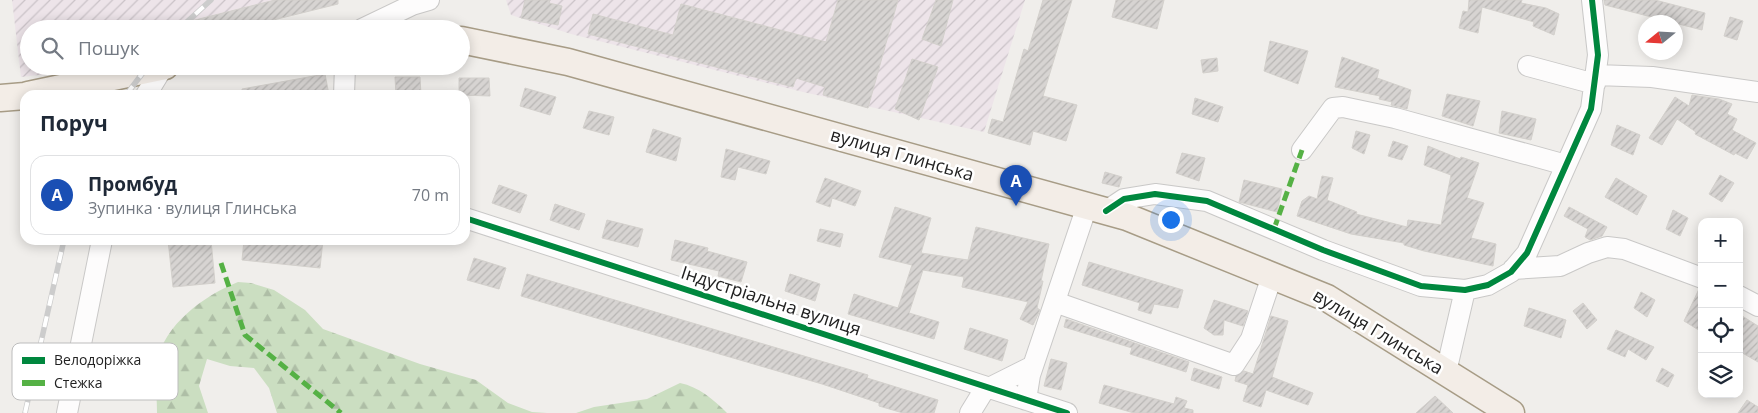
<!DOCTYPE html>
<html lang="uk">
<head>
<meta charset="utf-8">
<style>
	body { margin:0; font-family:"Open Sans",sans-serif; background:#f6f6f7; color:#1f2937 }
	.controls { position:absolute; right:15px; bottom:15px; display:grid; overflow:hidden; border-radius:10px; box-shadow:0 2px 12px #0003 }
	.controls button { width:45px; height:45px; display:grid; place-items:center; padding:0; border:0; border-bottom:1px solid #e0e1e3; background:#fff; color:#1f2937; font:25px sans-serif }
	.compass { position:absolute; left:1638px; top:15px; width:45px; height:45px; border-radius:50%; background:#fff; box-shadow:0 2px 12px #0003; rotate:252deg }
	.you { position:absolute; left:1170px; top:219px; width:18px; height:18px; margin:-12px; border:4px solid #fff; border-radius:50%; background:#1a73e8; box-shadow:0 0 0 8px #1a73e833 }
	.badge { display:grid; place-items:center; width:32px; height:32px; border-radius:50%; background:#ea580c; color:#fff; font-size:16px; font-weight:700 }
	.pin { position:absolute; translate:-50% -41px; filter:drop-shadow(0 1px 2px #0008) }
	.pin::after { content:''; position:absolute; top:26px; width:18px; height:15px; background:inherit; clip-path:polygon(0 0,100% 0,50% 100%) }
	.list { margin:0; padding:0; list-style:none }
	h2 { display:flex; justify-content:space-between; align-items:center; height:65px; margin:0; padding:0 20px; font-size:21px }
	h2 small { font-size:16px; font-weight:400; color:#747a83 }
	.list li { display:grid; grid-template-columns:32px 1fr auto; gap:15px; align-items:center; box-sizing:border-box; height:80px; margin:0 10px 10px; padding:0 10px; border:1px solid #e0e1e3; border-radius:15px }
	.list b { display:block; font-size:19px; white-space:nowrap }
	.list p { margin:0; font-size:16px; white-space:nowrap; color:#747a83 }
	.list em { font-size:16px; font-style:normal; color:#747a83 }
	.icon { flex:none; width:28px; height:28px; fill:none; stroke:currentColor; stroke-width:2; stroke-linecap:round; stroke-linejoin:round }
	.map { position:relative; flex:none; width:1758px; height:413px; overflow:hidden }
	.search { position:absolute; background:#fff; box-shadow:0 2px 12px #0003; left:20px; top:20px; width:450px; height:55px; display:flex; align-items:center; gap:12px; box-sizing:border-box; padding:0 18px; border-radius:28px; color:#747a83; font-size:19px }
	.panel { position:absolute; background:#fff; box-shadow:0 2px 12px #0003; left:20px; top:90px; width:450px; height:155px; border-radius:15px }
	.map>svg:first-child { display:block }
	.industrial { fill:url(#industrial-furrows) }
	.forest { fill:url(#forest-firs) }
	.building { fill:url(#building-hatch); stroke:#d3d0cc }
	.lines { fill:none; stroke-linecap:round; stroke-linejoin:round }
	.minor-casing { stroke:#c9c8c7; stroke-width:22 }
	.major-casing { stroke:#a79c86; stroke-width:29 }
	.minor { stroke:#fdfcfc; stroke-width:20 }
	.major { stroke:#f3ede7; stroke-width:26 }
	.rail-casing { stroke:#ccc; stroke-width:5.5 }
	.rail { stroke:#fff; stroke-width:4; stroke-dasharray:11; stroke-linecap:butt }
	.quiet { stroke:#55b145; stroke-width:5; stroke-dasharray:10 5; stroke-linecap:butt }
	.cycleway-casing { stroke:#fff; stroke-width:9 }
	.cycleway { stroke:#00873e; stroke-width:6 }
	.labels { text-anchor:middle; stroke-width:5; stroke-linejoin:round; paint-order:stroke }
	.street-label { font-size:18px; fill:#222; stroke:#fff }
	.key { fill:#fff; stroke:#bdbdbd; stroke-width:1 }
	.key-label { font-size:14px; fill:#222 }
</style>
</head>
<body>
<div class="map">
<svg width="1758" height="413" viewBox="0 0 1758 413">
	<defs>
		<pattern id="industrial-furrows" width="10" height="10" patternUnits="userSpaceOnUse" patternTransform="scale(1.25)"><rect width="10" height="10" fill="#ede4e9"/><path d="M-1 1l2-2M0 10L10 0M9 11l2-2" fill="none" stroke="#cbc3c8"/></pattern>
		<pattern id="forest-firs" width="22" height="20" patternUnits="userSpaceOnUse" patternTransform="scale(1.25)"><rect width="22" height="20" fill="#cbdec1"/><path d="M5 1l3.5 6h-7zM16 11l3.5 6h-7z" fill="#aebea6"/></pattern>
		<pattern id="building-hatch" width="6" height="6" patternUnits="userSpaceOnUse" patternTransform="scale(1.25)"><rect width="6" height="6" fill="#d7d4d2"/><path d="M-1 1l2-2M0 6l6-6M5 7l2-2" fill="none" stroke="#b8b6b4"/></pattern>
	</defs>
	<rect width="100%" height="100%" fill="#f0eeeb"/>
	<!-- industrial -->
	<path class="industrial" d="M12,0H325L239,29H29V66H119L21,77Z
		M506,0H1025L984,132L803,92L571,34L511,15Z"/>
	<!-- forest -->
	<path class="forest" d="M238,282L251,283L274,290L305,310L323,329L420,364L476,380L508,403L532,412L547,413H277L269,388L254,368L230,366L207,359L199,386L208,413H157C157,397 155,379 157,363C163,325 205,295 238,282Z
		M680,383C699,387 713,399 727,413H576L594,407L647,399Z"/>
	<!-- building -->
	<path class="building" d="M275,0H338V4L237,29H175V25Z
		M525,0H550L549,3L562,6L558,25L521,18Z
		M838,0H898L868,108L823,95L825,87L796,78L793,87L588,34L593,14L673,35L681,4L826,42Z
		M936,0H953L941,46L922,39Z
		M1043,0H1072L1043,96L1077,105L1066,141L1033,131L1030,145L988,133L992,119L1003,122L1024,49L1028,51Z
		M1116,0H1164L1157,29L1112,17Z
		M1469,0H1522L1521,3L1546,8L1559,14L1554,35L1533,26L1534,22L1482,7L1478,33L1459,28L1463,11L1468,12Z
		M1604,0H1655L1705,13L1702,30L1605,5Z
		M1730,17L1743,21L1737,40L1724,36Z
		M1270,41L1308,51L1298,84L1264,71Z
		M1342,57L1379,70L1377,78L1411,90L1407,109L1391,105L1392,102L1379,99L1380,96L1335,87Z
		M1217,58L1218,71L1203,73L1201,60Z
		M912,59L938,67L919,120L895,109Z
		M325,74L329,95H243L242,89Z
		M395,77H420L421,95H396Z
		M459,78H489L490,96L459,95Z
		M525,88L556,97L550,115L520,106Z
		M1447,94L1480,101L1473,126L1442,116Z
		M1692,95L1719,99L1732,104L1727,114L1737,119L1732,130L1756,143L1747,159L1735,153L1734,155L1695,134L1696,132L1677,119L1662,145L1649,138L1675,97L1689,106Z
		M1195,98L1223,107L1218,122L1192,114Z
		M589,111L614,117L609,135L583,128Z
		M1502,111L1536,119L1531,140L1499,133Z
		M1617,125L1640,135L1633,155L1611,145Z
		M653,129L681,138L676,161L646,152Z
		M1356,131L1370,135L1364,154L1352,148Z
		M1393,141L1408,146L1402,160L1388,156Z
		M1428,146L1460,159L1461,157L1479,163L1467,198L1484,203L1471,238L1496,244L1493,266L1424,251L1404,245V243L1351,234L1297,216L1302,201L1309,196L1317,199L1322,176L1333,178L1327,200L1357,212L1356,214L1407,227L1408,220L1441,225L1451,175L1424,165Z
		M726,149L770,161L766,174L738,167L735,180L721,177Z
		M1182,153L1205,158L1199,181L1176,173Z
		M1105,172L1122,177L1119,187L1102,183Z
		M1720,175L1734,183L1722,202L1709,194Z
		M825,178L861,191L855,206L832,198L830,207L816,202Z
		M1616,178L1647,196L1637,215L1605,197Z
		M1244,180L1282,189L1277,212L1239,202Z
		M499,185L527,195L520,213L492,203Z
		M555,204L585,214L579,230L550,220Z
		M895,207L931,218L921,253L968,260L976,227L1049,244L1041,281H1043L1037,308L1040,310L1033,325L1020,319L1028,302L962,287L964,277L923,270L909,313L939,322L934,339L848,314L854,294L898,308L912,265L879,257Z
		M1569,207L1607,227L1602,236L1590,240L1585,237L1588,229L1564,216Z
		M1673,210L1688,218L1680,236L1666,229Z
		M607,220L643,229L638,247L602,238Z
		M820,229L843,234L840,247L817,241Z
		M168,240H211L215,283L173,287Z
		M244,240H323L320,268L242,260Z
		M675,240L708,248L707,251L747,262L741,282L718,276L719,271L671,260Z
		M474,258L506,268L499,289L467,280Z
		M1089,262L1183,290L1178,308L1154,304L1151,314L1138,310L1140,303L1082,285Z
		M527,274L868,375L867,378L938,400L934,413H903L879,406V403L822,384L521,296Z
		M790,274L820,284L815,301L785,291Z
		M1699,289L1702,290V332L1684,321Z
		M1641,292L1655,300L1647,317L1634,308Z
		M1214,300L1248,311L1243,326L1224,320L1223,335H1214L1204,328Z
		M1583,303L1597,320L1587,329L1573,311Z
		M1529,308L1566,320L1561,338L1524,326Z
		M1739,314L1758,326V362L1739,351Z
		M1271,316L1288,321L1272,377L1313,393L1308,405L1266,390L1261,407L1243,401L1248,385L1235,381L1236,376L1244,371L1253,374Z
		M1066,319L1189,362L1186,372L1130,354L1132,348L1064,327Z
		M970,328L1008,340L1002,361L964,349Z
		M1616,330L1654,347L1646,360L1628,349L1625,357L1607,349Z
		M1051,359L1067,363L1061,390L1044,386Z
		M1194,368L1222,377L1219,389L1191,380Z
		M1662,368L1674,375L1668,387L1656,381Z
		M1104,385L1174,404L1176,397L1187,401L1184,408L1193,410V413H1134L1099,403Z
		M1435,396L1453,413H1416Z
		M1747,400L1758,407V413H1738Z"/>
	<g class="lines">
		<!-- minor casing -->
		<g class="minor-casing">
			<path id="minor" d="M362,29L412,5L429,0
				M1528,66L1595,84
				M1596,75L1652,77L1758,92
				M146,95L163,67
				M344,95L345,66
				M1302,150L1333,108L1343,107L1395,118L1566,165
				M1106,211L1124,199L1155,194L1207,201L1323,250L1421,286L1465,290L1488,285L1511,272L1527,253L1591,109L1598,55L1592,0
				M465,218L1067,413
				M1513,269L1560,266L1588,253L1607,247L1624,249L1702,278
				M1739,296L1758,306
				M1055,302L1234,365L1251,339L1272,276
				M1446,372L1465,290
				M989,388L1033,366
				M1026,400L1030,375L1087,206
				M67,413L102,240
				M970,413L986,387"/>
		</g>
		<!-- major casing -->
		<g class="major-casing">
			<path id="major" d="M461,40L568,62L1127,217L1327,298L1511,413
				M28,95L165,66
				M0,98L25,96"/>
		</g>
		<!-- minor -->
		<use href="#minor" class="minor"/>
		<!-- major -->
		<use href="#major" class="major"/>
		<!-- rail casing -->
		<g class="rail-casing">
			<path id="rail" d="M179,29L211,0
				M126,95L148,66
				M25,413L64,240"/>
		</g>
		<!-- rail -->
		<use href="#rail" class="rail"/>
		<!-- quiet -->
		<path class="quiet" d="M1274,229L1302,150
			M221,263L245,335L341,413"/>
		<!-- cycleway casing -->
		<g class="cycleway-casing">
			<path id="cycleway" d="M1106,211L1124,199L1155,194L1207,201L1323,250L1421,286L1465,290L1488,285L1511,272L1527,253L1591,109L1598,55L1592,0
				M465,218L1067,413"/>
		</g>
		<!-- cycleway -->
		<use href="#cycleway" class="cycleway"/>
	</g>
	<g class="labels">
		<!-- street labels -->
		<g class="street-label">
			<text transform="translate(902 155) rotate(16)" y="6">вулиця Глинська</text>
			<text transform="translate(771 301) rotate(18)" y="6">Індустріальна вулиця</text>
			<text transform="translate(1378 332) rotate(31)" y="6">вулиця Глинська</text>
		</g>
	</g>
	<!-- legend -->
	<rect x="12" y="343" width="166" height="57" rx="8" class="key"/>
	<rect x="22" y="357" width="23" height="7" fill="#00873e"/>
	<rect x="22" y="380" width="23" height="6" fill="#55b145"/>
	<g class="key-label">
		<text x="54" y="365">Велодоріжка</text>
		<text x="54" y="388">Стежка</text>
	</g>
</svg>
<div class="controls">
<button>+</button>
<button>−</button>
<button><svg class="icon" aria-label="locate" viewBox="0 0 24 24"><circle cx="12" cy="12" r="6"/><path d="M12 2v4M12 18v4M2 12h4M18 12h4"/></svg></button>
<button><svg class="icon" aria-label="layers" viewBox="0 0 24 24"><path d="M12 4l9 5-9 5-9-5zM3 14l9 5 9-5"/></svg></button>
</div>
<svg class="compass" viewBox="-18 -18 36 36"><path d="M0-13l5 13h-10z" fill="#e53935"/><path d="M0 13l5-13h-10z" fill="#747a83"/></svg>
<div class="you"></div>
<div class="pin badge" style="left:1016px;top:206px;background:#1a4fb4">A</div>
<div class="search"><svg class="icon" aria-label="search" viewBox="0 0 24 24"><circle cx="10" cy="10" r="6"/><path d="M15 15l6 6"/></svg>Пошук</div>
<section class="panel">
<h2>Поруч<small></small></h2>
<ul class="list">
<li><span class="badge" style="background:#1a4fb4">A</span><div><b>Промбуд</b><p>Зупинка · вулиця Глинська</p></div><em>70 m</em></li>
</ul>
</section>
</div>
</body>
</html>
